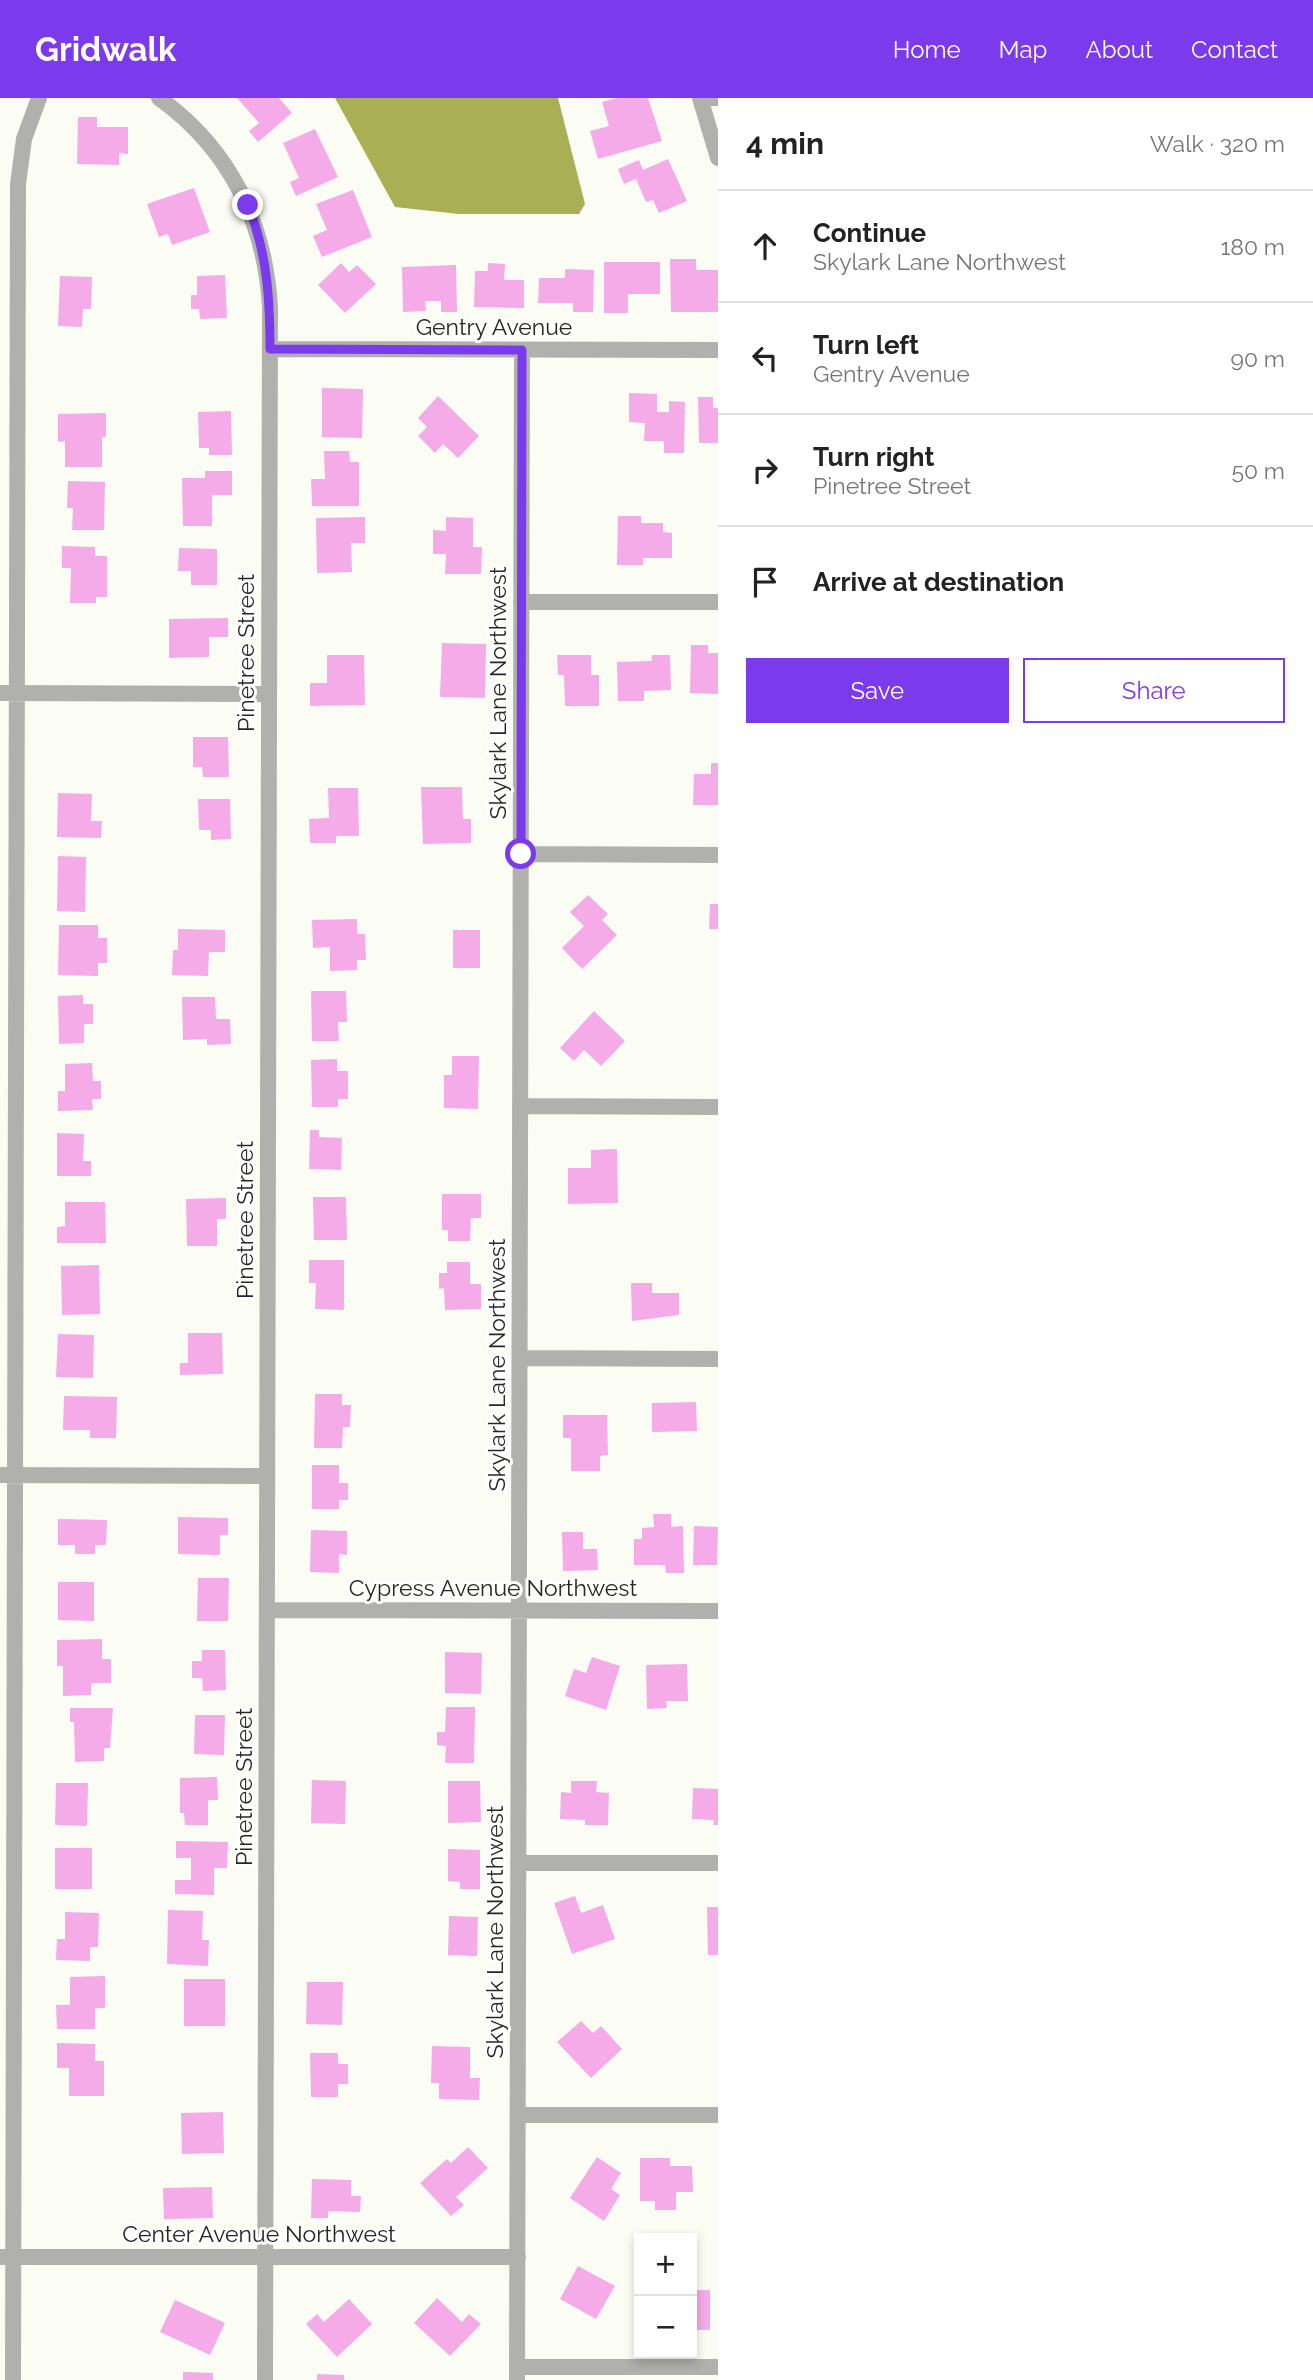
<!DOCTYPE html>
<html lang="en">
<head>
<meta charset="utf-8">
<style>
	body { margin:0; font-family:Raleway,sans-serif; background:#f2f2f2; color:#222 }
	.controls { position:absolute; right:21px; bottom:21px; display:grid; overflow:hidden; border-radius:0px; box-shadow:0 4px 10px #0003 }
	.controls button { width:63px; height:63px; display:grid; place-items:center; padding:0; border:0; border-bottom:2px solid #e0e0e0; background:#fff; color:#222; font:35px sans-serif }
	.stop { position:absolute; width:21px; height:21px; margin:-16px; border:5px solid #7c3aed; border-radius:50%; background:#fff }
	.stop.end { background:#7c3aed; border-color:#fff; box-shadow:0 2px 7px #0008 }
	.list { margin:0; padding:0; list-style:none }
	h2 { display:flex; justify-content:space-between; align-items:center; height:91px; margin:0; padding:0 28px; font-size:30px }
	h2 small { font-size:23px; font-weight:400; color:#767676 }
	.list li { display:grid; grid-template-columns:46px 1fr auto; gap:21px; align-items:center; box-sizing:border-box; height:112px; padding:0 28px; border-top:2px solid #e0e0e0 }
	.list b { display:block; font-size:26px; white-space:nowrap }
	.list p { margin:0; font-size:23px; white-space:nowrap; color:#767676 }
	.list em { font-size:23px; font-style:normal; color:#767676 }
	.actions { display:flex; gap:14px; padding:21px 28px }
	.actions a { flex:1; padding:16px 0; border:2px solid #7c3aed; border-radius:0px; text-align:center; font-size:24px; color:#7c3aed }
	.actions .main { background:#7c3aed; color:#fff }
	.icon { flex:none; width:38px; height:38px; fill:none; stroke:currentColor; stroke-width:2; stroke-linecap:round; stroke-linejoin:round }
	.map { position:relative; flex:none; width:718px; height:2282px; overflow:hidden }
	header { display:flex; align-items:center; gap:42px; box-sizing:border-box; height:98px; padding:0 35px; background:#7c3aed; color:#fff }
	header strong { font-size:33px }
	nav { display:flex; gap:38px; margin-inline-start:auto; font-size:24px }
	main { display:flex }
	aside { flex:1; background:#fff }
	.map>svg:first-child { display:block }
	.water { fill:#a9af54 }
	.building { fill:#f4abe7 }
	.lines { fill:none; stroke-linecap:round; stroke-linejoin:round }
	.street { stroke:#b0b1ad; stroke-width:16 }
	.route { stroke:#7c3aed; stroke-width:9 }
	.labels { text-anchor:middle; stroke-width:6; stroke-linejoin:round; paint-order:stroke }
	.street-label { font-size:23px; fill:#272825; stroke:#fff }
</style>
</head>
<body>
<header>
<strong>Gridwalk</strong>
<nav><a>Home</a><a>Map</a><a>About</a><a>Contact</a></nav>
</header>
<main>
<div class="map">
<svg width="718" height="2282" viewBox="0 0 718 2282">
	<rect width="100%" height="100%" fill="#fbfcf4"/>
	<!-- water -->
	<path class="water" d="M335,0H558L585,106L579,116H459L395,109Z"/>
	<!-- building -->
	<path class="building" d="M237,0H279L292,15L258,44L249,33L259,25Z
		M617,0H648L662,43L598,61L590,33L609,28L602,4Z
		M78,19H97V29H128V56L119,55V67L77,66Z
		M315,31L338,79L296,98L290,84L299,80L283,45Z
		M668,61L687,103L659,115L653,102L646,104L636,81L624,86L618,71L639,62L643,72Z
		M194,90L210,134L172,147L168,136L159,139L147,106Z
		M353,92L372,139L322,159L313,138L327,132L316,106Z
		M670,161H696V172H718V214H671Z
		M604,164H660V196H628V215H604Z
		M341,165L349,174L357,167L376,186L345,215L318,187Z
		M488,165L505,166L504,182H524V210L474,209L475,173H488Z
		M456,167L457,214H441V203H425L426,213L403,214L402,169Z
		M565,171L594,172L593,214H573V205H538L539,180H565Z
		M225,177L227,220L200,221L199,211H191V197H197V178Z
		M60,178L92,179L91,211H83L82,229L58,228Z
		M322,290L363,291L362,340L322,339Z
		M629,295L657,296V314H669V303L685,304L684,355H664V343H644L645,325L629,324Z
		M438,298L479,338L458,360L443,346L435,355L418,338L427,329L418,320Z
		M698,299H713V310H718V345H699Z
		M231,313L232,357H209V350H199L198,314Z
		M106,315V339H102V369H65V343L58,344V316Z
		M324,353H349L350,364H359V408H312L311,381H325Z
		M205,373H232V397H212V428H183L182,380H205Z
		M68,383L105,384L104,432H72L73,410H67Z
		M618,418H641V425H663V434L672,435V460H643V467H617Z
		M365,419V445H351L352,474L317,475L316,420Z
		M446,419L473,420V449H482L481,476H445L446,456H433V432L446,433Z
		M62,448L95,449V458H107V499H96V505H70L71,470H62Z
		M179,450L217,451V487H191V473H178Z
		M228,520V539H209V559L169,560V521Z
		M442,545L486,546L485,600L440,599Z
		M691,547H708V555H718V596L690,595Z
		M327,557H364L365,607L310,608V585H327Z
		M557,557H591V577H599V608H565L564,577H558Z
		M652,557H670L671,592L644,593V603H618L617,564L652,563Z
		M193,639H228L229,679H203L202,669H193Z
		M711,665H718V707H693L694,676H711Z
		M421,689H462L463,721H471V745L423,746Z
		M328,690H358L359,738H336V745H310L309,721L329,720Z
		M58,695L92,696L91,723H102L101,740L57,739Z
		M198,701H230L231,741L211,742V732H199Z
		M58,758L86,759L85,814L57,813Z
		M588,797L608,816L602,822L617,837L582,871L562,850L584,828L570,814Z
		M710,806H718V831H709Z
		M357,821V836H365L366,862H357V872L330,873V849L313,850L312,822Z
		M59,827H98V840H107V865H98V878L58,877Z
		M178,831L225,832V854H209L208,878L172,877L173,852H178Z
		M453,832H480V870H453Z
		M311,893H346L347,924H338L339,943H312Z
		M83,897V906H93V926H84V945L59,946L58,898Z
		M182,899H215L216,921H230L231,946L207,947V941L183,942Z
		M594,913L625,943L601,968L584,952L574,963L560,950Z
		M452,958H479L478,1011L444,1010V977H452Z
		M337,961V973H348V1001H338V1009H312L311,962Z
		M92,965L93,983H101V1001H92L93,1012L58,1013V993H65V966Z
		M310,1032H319V1039L342,1040L341,1072L309,1071Z
		M57,1035L84,1036L83,1063H91V1078H57Z
		M617,1051L618,1105L568,1106V1070H591V1052Z
		M442,1096H481V1120H471L470,1143H448V1132H442Z
		M313,1099H346L347,1142H314Z
		M226,1100V1121H217V1148H187L186,1101Z
		M65,1104H105L106,1145H57V1129L65,1128Z
		M309,1162H344V1212L315,1211L316,1185H309Z
		M447,1164H470V1186H481V1211L445,1212L444,1190L439,1191V1175H447Z
		M99,1167L100,1216L62,1217L61,1168Z
		M631,1185H652V1195H679V1217L632,1223Z
		M188,1235H222L223,1276L180,1277V1265H188Z
		M58,1236L94,1237L93,1280L56,1279Z
		M315,1296H342V1307H351L350,1329H343L342,1350H314Z
		M64,1298L117,1299L116,1340H90V1332H63Z
		M696,1304L697,1333L652,1334V1305Z
		M563,1317H607L608,1357L600,1358V1373H571V1340H563Z
		M312,1367H339V1385H348V1402H339V1411H312Z
		M653,1416H671V1429L683,1428L684,1475H666L665,1467H634V1441H642V1430L654,1429Z
		M178,1419L228,1420V1437H220V1457L178,1456Z
		M58,1421L107,1422L106,1447H95V1456H75V1447H58Z
		M694,1428L718,1429L717,1467H693Z
		M311,1432L347,1433V1457L339,1456V1475L310,1474Z
		M562,1434H583V1451H597L598,1472L563,1473Z
		M198,1480H229L228,1523H197Z
		M58,1484H94V1523L58,1522Z
		M102,1541V1561H111V1585H91V1597L63,1598V1568H57V1542Z
		M202,1552H225L226,1592L203,1593L202,1580H192V1563H202Z
		M445,1554L482,1555L481,1596L445,1595Z
		M592,1559L620,1568L606,1612L565,1598L574,1571L586,1575Z
		M687,1566L688,1603H666L667,1610L647,1611L646,1567Z
		M446,1609H475L474,1665H445L446,1648L437,1647V1634H445Z
		M70,1610H113L110,1650H104V1663L75,1664L74,1624H70Z
		M195,1617H225L224,1657L194,1656Z
		M217,1679L218,1702H208V1727H185L184,1715H180V1680Z
		M312,1682L346,1683L345,1726L311,1725Z
		M448,1683H480L481,1724L448,1725Z
		M571,1683H597L596,1694L609,1695L608,1727H585V1722L560,1721L561,1694L571,1695Z
		M56,1685H88L87,1728L55,1727Z
		M693,1690L718,1691V1727H713L714,1722L692,1721Z
		M176,1743L228,1744L227,1770H214V1797L175,1796V1782H191V1760H176Z
		M55,1750H92V1791H55Z
		M448,1751L480,1752V1791H460V1784L448,1783Z
		M575,1798L581,1815L603,1807L615,1841L572,1856L554,1805Z
		M707,1809H718V1857H708Z
		M168,1812L203,1813L202,1842H209L208,1868L167,1866Z
		M65,1814L99,1815L98,1849H90V1863L56,1862L57,1841H65Z
		M449,1818L478,1819L477,1858L448,1857Z
		M105,1878V1910H95V1931H57L56,1907H70V1879Z
		M184,1881H225V1928H184Z
		M307,1884H343L342,1927L306,1926Z
		M581,1923L593,1935L601,1928L622,1951L591,1980L557,1944Z
		M57,1945L95,1946V1963H104V1998H69V1970H57Z
		M432,1948L470,1949V1980H480L479,2002L439,2001V1985H431Z
		M310,1955H338V1966H348V1986H338V1999H311Z
		M223,2014L224,2055L182,2056L181,2015Z
		M468,2049L488,2070L456,2099L464,2107L451,2118L420,2085L447,2061L451,2065Z
		M597,2059L621,2075L611,2091L620,2097L604,2123L570,2100Z
		M640,2060H670V2068H692L693,2094H676V2112H655V2103H640Z
		M312,2081L351,2082V2098H361L360,2114L328,2113V2120H311Z
		M212,2089L213,2120L164,2121L163,2090Z
		M578,2168L615,2188L596,2221L560,2201Z
		M692,2179H696V2192H710V2232H692Z
		M437,2200L462,2224L469,2216L481,2226L450,2258L414,2225Z
		M349,2201L372,2226L337,2259L306,2226L317,2216L324,2224Z
		M175,2202L225,2225L210,2257L160,2234Z
		M183,2274L213,2275V2282H183Z
		M317,2276L344,2277V2282H317Z"/>
	<g class="lines">
		<!-- street -->
		<path class="street" d="M159,0C230,51 265,124 270,209L265,2282
			M700,0L718,60
			M700,0H718
			M270,251L718,252
			M521,504H718
			M0,595L269,596
			M521,756L718,757
			M520,1008L718,1009
			M520,1260L718,1261
			M0,1377L267,1378
			M267,1512L718,1513
			M518,1765H718
			M518,2017H718
			M0,2159H518
			M517,2269H718
			M13,2282L18,86L24,41L39,0
			M517,2282L522,252"/>
	</g>
	<g class="lines">
		<!-- route -->
		<path class="route" d="M248,107C267,155 270,200 270,251L522,252L521,756"/>
	</g>
	<g class="labels">
		<!-- street labels -->
		<g class="street-label">
			<text x="494" y="237">Gentry Avenue</text>
			<text transform="translate(246 555) rotate(-90)" y="8">Pinetree Street</text>
			<text transform="translate(498 595) rotate(-90)" y="8">Skylark Lane Northwest</text>
			<text transform="translate(245 1122) rotate(-90)" y="8">Pinetree Street</text>
			<text transform="translate(497 1267) rotate(-90)" y="8">Skylark Lane Northwest</text>
			<text x="493" y="1498">Cypress Avenue Northwest</text>
			<text transform="translate(244 1689) rotate(-90)" y="8">Pinetree Street</text>
			<text transform="translate(495 1834) rotate(-90)" y="8">Skylark Lane Northwest</text>
			<text x="259" y="2144">Center Avenue Northwest</text>
		</g>
	</g>
</svg>
<div class="controls">
<button>+</button>
<button>−</button>
</div>
<div class="stop" style="left:521px;top:756px"></div>
<div class="stop end" style="left:248px;top:107px"></div>
</div>
<aside>
<h2>4 min<small>Walk · 320 m</small></h2>
<ul class="list">
<li><svg class="icon" aria-label="ahead" viewBox="0 0 24 24"><path d="M12 20V5M6 11l6-6 6 6"/></svg><div><b>Continue</b><p>Skylark Lane Northwest</p></div><em>180 m</em></li>
<li><svg class="icon" aria-label="left" viewBox="0 0 24 24"><path d="M17 20v-9H6M10 6l-5 5 5 5"/></svg><div><b>Turn left</b><p>Gentry Avenue</p></div><em>90 m</em></li>
<li><svg class="icon" aria-label="right" viewBox="0 0 24 24"><path d="M7 20v-9h11M14 6l5 5-5 5"/></svg><div><b>Turn right</b><p>Pinetree Street</p></div><em>50 m</em></li>
<li><svg class="icon" aria-label="arrive" viewBox="0 0 24 24"><path d="M6 21V4h12l-3 4 3 4H6"/></svg><div><b>Arrive at destination</b></div></li>
</ul>
<div class="actions"><a class="main">Save</a><a>Share</a></div>
</aside>
</main>
</body>
</html>
